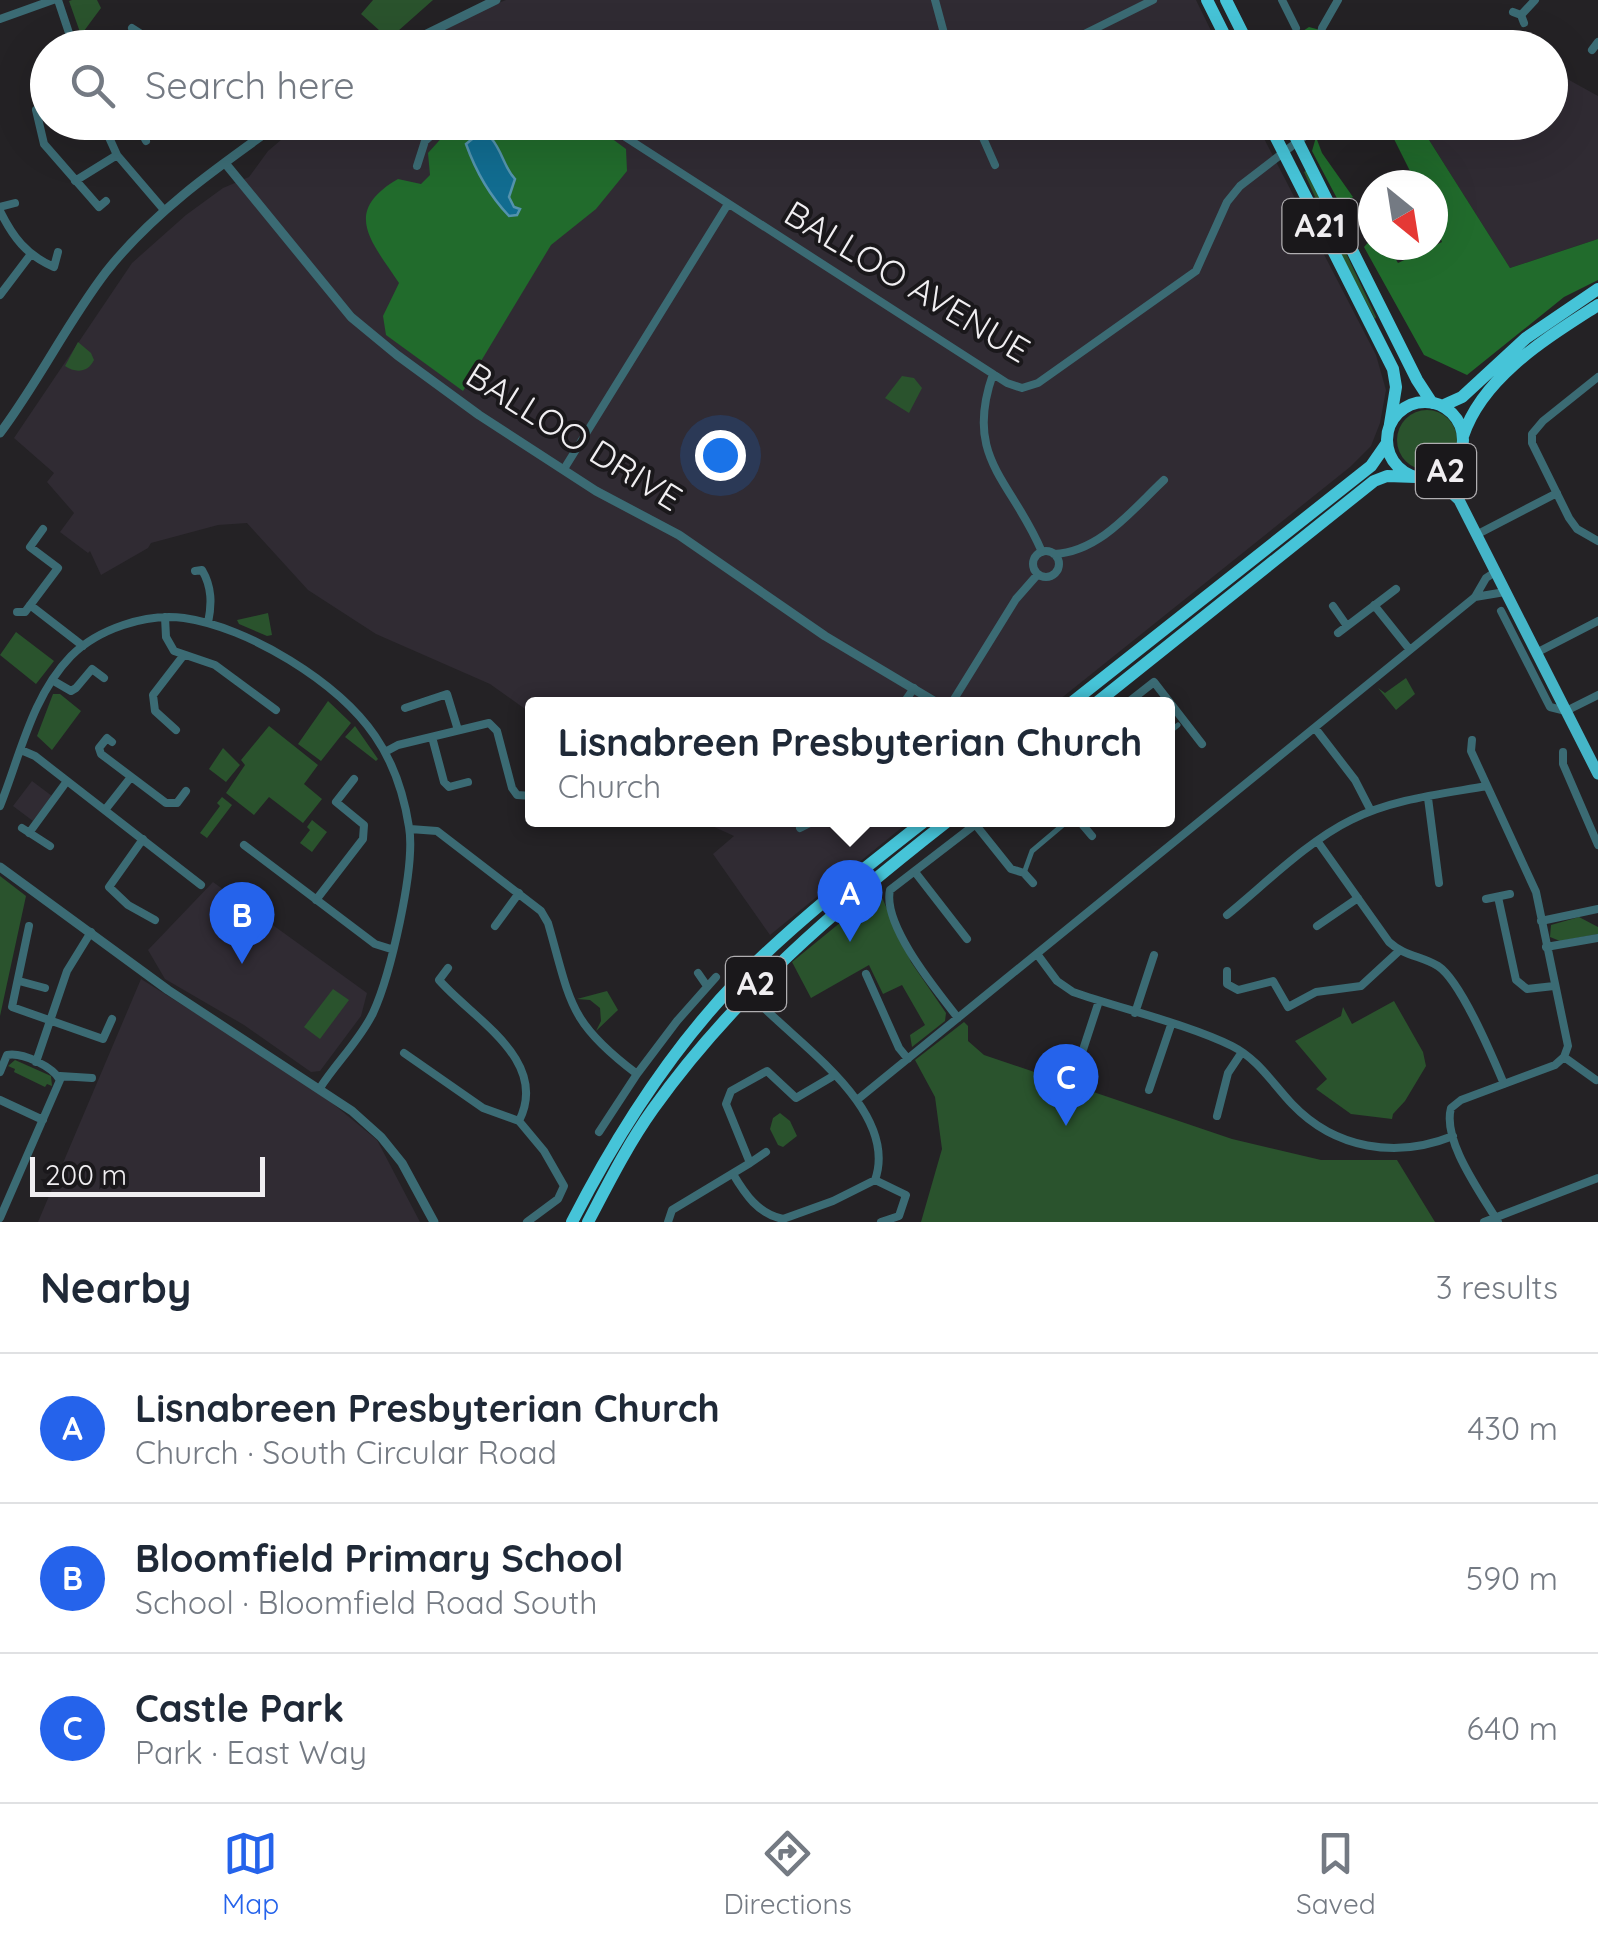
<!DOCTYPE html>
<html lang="en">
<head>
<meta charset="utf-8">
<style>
	body { margin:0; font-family:Quicksand,sans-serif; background:#f6f6f7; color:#1f2937 }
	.compass { position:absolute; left:1358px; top:170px; width:90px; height:90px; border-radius:50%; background:#fff; box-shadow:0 10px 40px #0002; rotate:150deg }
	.scale { position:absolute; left:30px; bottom:25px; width:235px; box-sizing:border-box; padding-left:10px; border:5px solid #f0eef1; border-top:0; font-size:28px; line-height:35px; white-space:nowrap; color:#f0eef1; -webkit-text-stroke:8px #1a181b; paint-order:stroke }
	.you { position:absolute; left:720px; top:455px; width:35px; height:35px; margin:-25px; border:8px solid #fff; border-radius:50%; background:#1a73e8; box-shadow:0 0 0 15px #1a73e833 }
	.badge { display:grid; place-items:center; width:65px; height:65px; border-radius:50%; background:#2563eb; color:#fff; font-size:32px; font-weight:700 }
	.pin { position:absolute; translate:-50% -82px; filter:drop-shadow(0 2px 5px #0008) }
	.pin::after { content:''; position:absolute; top:52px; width:35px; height:30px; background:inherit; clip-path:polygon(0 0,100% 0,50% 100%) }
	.popup { position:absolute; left:525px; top:697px; width:650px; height:130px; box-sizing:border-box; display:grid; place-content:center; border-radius:10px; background:#fff; filter:drop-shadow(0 2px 8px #0005); font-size:32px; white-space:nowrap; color:#747a83 }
	.popup b { font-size:38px; color:#1f2937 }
	.popup::after { content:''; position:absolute; left:50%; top:100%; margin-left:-20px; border:20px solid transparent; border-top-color:#fff }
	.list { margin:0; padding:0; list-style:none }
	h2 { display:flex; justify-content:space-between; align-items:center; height:130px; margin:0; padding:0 40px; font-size:42px }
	h2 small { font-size:32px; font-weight:400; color:#747a83 }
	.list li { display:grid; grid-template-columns:65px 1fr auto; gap:30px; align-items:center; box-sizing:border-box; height:150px; padding:0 40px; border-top:2px solid #e0e1e3 }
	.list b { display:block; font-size:38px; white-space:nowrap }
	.list p { margin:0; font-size:32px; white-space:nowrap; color:#747a83 }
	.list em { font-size:32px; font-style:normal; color:#747a83 }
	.icon { flex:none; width:55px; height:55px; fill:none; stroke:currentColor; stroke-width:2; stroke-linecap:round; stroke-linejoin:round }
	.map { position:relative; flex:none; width:1598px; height:1222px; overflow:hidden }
	.search { position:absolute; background:#fff; box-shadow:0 10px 40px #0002; left:30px; right:30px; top:30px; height:110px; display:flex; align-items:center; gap:25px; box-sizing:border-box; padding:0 35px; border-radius:55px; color:#747a83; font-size:38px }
	.sheet { height:580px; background:#fff }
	nav { display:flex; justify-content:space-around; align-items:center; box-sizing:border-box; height:140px; border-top:2px solid #e0e1e3; background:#fff; font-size:28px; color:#747a83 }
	nav a { display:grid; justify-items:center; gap:5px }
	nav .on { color:#2563eb }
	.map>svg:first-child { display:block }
	.built { fill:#302b33 }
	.green { fill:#2a532d }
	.forest { fill:#216b2c }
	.water { fill:#116c90; stroke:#5493ad; stroke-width:2.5 }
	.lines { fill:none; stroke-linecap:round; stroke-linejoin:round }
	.pedestrian { stroke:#3b6b74; stroke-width:5 }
	.minor { stroke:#3b6b74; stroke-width:8 }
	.tertiary { stroke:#3b6b74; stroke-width:9 }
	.primary { stroke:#45b5c8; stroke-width:11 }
	.trunk { stroke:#46c4d8; stroke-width:12 }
	.labels { text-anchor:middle; stroke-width:8; stroke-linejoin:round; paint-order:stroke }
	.shield { fill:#1a181b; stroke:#b0aeb1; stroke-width:2.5 }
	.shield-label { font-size:32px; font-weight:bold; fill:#f0eef1 }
	.street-label { font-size:35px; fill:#f0eef1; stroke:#1a181b }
</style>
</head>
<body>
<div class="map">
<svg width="1598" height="1222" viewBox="0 0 1598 1222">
	<rect width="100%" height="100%" fill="#242225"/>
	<!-- built -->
	<path class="built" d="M506,0H1196L1219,47L404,48L457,19Z
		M1551,70L1598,96V239L1510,268L1424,132L1421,123L1462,126L1464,122H1550Z
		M302,122L1256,123L1376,355L1386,390L1380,423L1371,446L1350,467L1054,704H532V714L490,684L376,634L308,590L247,523L218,525L151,543L148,548L101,575L90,551L88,553L60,532L74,513L47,482L54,473L14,438L132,263L186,215L223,188L249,177L268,151Z
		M32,781L52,796L33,821L13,806Z
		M699,820H911L770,935L713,854L734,836Z
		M213,882L367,993L361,1016L320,1071L311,1072L244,1025L165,979L148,950Z
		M141,979L309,1084L377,1140L420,1222H38Z"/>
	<!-- green -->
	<path class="green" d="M72,0H97L101,8L81,35L69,1Z
		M373,0H433L389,39L361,14Z
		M1307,170L1376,317L1375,319L1338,249L1304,172Z
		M78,342L91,353L94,360C88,373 75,373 65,366Z
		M902,376L914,378L922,388L909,413L885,398Z
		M1397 440a30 30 0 1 1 60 0a30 30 0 1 1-60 0Z
		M268,613L272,635L267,636L239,624L237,620Z
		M16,632L54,661L36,684L0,655Z
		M1406,678L1415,694L1396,710L1378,688L1385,693Z
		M53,694H60L81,711L52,750L37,736Z
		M328,701L351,723L321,761L298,744Z
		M269,726L318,765L304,784L322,799L303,823L269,797L254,815L226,793L245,765L241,760Z
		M355,726L378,759L376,761L345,737Z
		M223,748L240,765L226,782L209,769Z
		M222,797L232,805L207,838L200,833L220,806L217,803Z
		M312,820L327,832L312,852L300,843L310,830L307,827Z
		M0,876L26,896L0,1016Z
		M879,891L911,962L946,1013L945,1021L912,1047L910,1035L925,1025L902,985L883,994L869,965L811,998L792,962Z
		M1579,917L1598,927V934L1560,941L1550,937L1551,925Z
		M333,989L349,1000L320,1039L304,1027Z
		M607,991L618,1010L596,1031L601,1021L600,1008L590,1000L577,999Z
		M1394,1001L1423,1052L1426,1066L1405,1101L1393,1114L1392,1119L1351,1114L1316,1089L1327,1079L1295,1041L1341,1016L1343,1007L1352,1024Z
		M964,1022L968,1026V1041L984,1055L1232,1139L1321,1160H1397L1435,1222H921L942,1149L935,1097L915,1060Z
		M15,1060L51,1076L52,1086L47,1084L45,1087L14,1072L15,1069L8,1066Z
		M780,1113L790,1121L797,1136L783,1147L778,1145L770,1129L773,1118Z"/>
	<!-- forest -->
	<path class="forest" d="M1309,27L1353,39L1366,47L1277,48Z
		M455,123H591L626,149L627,171L596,209L551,245L463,391L386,335L383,316L399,283C372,242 341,212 398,179L421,184L430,175L428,153Z
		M1386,123H1421L1424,132L1510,268L1598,239V280L1564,297L1467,375L1424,355L1364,247L1373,237V245H1387L1398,263L1442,242L1433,219V185H1417Z
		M1316,137L1322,153L1353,197L1341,206L1312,151Z"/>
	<!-- water -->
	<path class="water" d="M476,136L491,138C503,152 503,166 515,179L509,197L514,207L520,209L517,215L509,216C489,195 476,172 466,144Z"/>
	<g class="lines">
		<!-- pedestrian -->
		<path class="pedestrian" d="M1168,733L1178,725
			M1024,873L1032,851L1064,824"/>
		<!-- minor -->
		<path class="minor" d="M58,0L74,48
			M935,0L948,48
			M1282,0L1296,28
			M1513,12L1521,15L1524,23
			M1521,15L1535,0
			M0,19L53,0
			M132,28L163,48
			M1056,48L1153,0
			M1319,48L1322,28L1338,0
			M1592,50L1598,42
			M36,110L44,144L99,207L106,201
			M102,122L117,155L164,210
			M136,122L146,141
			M602,122L1007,383L1022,388L1038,383L1196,271L1227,202L1240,186L1323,122
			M976,122L995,165
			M417,166L425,141L446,122
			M75,181L117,155
			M0,207L15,203
			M0,211C13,237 26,255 54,267L58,252
			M0,295L31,254
			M993,374C963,459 1012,480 1042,552
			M1598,377L1543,421L1532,434V443L1569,518L1577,529L1598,541
			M564,469L728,204
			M1476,535L1557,493
			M1033 564a13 13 0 1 1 26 0a13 13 0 1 1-26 0Z
			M1054,554C1100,552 1133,509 1164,480
			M195,571L202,570C212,587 212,604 208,623
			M1475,597L1505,592
			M30,605L83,646
			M1374,605L1410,650
			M1333,606L1347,626
			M1501,611L1550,707L1566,711L1598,695
			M17,612H25L58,568L30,547L43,529
			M165,617L166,637L174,651L215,665L276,710
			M1338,633L1396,589
			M1536,653L1598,621
			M52,680L71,691L76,688L92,669L104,678
			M903,704L914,688
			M951,704L1016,599L1038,574
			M1126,704L1154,682L1202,744
			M405,708L447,694L458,730
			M1315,728L1355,780L1371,811
			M176,730L155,711L153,695L183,656
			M432,737L444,782L449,787L468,782
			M1472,740L1471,751L1536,892L1568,1046L1564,1057L1555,1065L1461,1100L1451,1108C1442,1141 1481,1193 1498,1222
			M112,742L107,738L99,748L101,754L166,803H177L186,791
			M21,750L35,756L201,885
			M385,752L398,745L489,723L497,731L512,788L517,795L532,796
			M1563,752V764L1598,845
			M1428,798L1439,883
			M0,806C20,756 32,696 71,656C98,629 146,613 184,618C248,627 338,682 375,736C393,762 404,795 409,827C416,867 390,976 373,1013C360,1040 336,1063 320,1088
			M105,810L131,777
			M1071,820L1081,823L1092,836
			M975,824L1011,869L1024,873L1033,883
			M22,828L50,846
			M800,828L816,820
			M410,829L437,831L541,911L548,923C571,1003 568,1022 637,1074L599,1132
			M29,833L67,781
			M143,839L109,887L128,905L155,920
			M1318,842L1389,942C1404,956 1422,956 1438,966C1461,981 1493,1058 1504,1084
			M244,845L375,944L391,949
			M915,872L967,939
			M1498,897L1516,980L1527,989L1554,986
			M1486,899L1510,894
			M316,900L363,839L364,825L336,802L354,779
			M1227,915C1265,884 1308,841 1351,820C1392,799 1442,794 1487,786
			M1541,921L1598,909
			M29,926L12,1007L103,1039L112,1019
			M495,926L519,893
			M1317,926L1358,898
			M1546,947L1598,938
			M1037,954L1057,981L1073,992C1122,1009 1187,1024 1232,1046C1258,1059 1273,1084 1292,1104C1335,1149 1396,1159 1453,1136
			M448,968L439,980C473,1019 550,1060 519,1121
			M1227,971V984L1238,990L1273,981L1288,1007L1316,992L1361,986L1399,951
			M698,973L707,986
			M866,974L899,1048L908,1059
			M19,981L45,988
			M1135,1013L1154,955
			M958,1018C937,991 882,925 890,890L981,820
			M404,1053L483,1108L519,1121L544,1151L564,1186L558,1199L527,1222
			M1564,1057L1596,1080
			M36,1062L67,971L91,932
			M1078,1065L1099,1001
			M0,1072L7,1055C23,1052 53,1067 60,1080L0,1218
			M637,1074L677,1021L716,977
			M60,1076L92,1078
			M1149,1090L1171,1025
			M0,1100L43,1120
			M857,1100L1475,597L1486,578L1495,572
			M1217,1116L1228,1073L1242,1052
			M750,1163L766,1152
			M733,1174C745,1194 758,1214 783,1219L833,1201L875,1180C897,1118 817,1057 777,1020C763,1008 751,994 738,981
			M875,1180L906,1195L899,1216L881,1222
			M668,1222L672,1210L750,1163L726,1104L731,1091L767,1071L796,1098L835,1075
			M1484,1222L1598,1178"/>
		<!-- tertiary -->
		<path class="tertiary" d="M398,48L496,0
			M225,163L351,317L397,355L479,415L596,491L679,535L825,636L939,704
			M0,433C39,381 67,323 106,272C154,211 218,167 281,122
			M0,867L168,990L352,1111L381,1137L402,1163L434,1222"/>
		<!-- primary -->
		<path class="primary" d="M1425,478L1444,486L1459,500L1598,774
			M1459,500L1462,448"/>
		<!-- trunk -->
		<path class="trunk" d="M1207,0L1231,48
			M1226,0L1250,48
			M1268,122L1393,369L1396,387L1390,424
			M1288,122L1417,380L1432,403
			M1387 440a38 38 0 1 1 76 0a38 38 0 1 1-76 0Z
			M1442,406L1462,397L1526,338L1598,289
			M1463,436C1483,376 1547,338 1598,305
			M1070,704L1371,466L1387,443
			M1095,704L1374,481L1387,476L1416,477
			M572,1222C617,1134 671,1049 740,978C798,920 862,870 926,820
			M588,1222C608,1184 628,1144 653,1109C735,994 839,906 949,820"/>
	</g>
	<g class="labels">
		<!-- shield labels -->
		<g class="shield">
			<rect x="1282.5" y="199" width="75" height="54" rx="8"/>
			<rect x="1416" y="444" width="60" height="54" rx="8"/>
			<rect x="726" y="957" width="60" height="54" rx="8"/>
		</g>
		<g class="shield-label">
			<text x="1320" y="237">A21</text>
			<text x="1446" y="482">A2</text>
			<text x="756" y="995">A2</text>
		</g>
		<!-- street labels -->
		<g class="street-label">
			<text transform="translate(907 282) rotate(31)" y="12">BALLOO AVENUE</text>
			<text transform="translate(574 437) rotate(32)" y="12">BALLOO DRIVE</text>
		</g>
	</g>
</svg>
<svg class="compass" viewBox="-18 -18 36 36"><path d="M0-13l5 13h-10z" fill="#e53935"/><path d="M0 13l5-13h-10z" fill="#747a83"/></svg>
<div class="scale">200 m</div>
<div class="you"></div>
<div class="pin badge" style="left:850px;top:942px">A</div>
<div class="popup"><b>Lisnabreen Presbyterian Church</b>Church</div>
<div class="pin badge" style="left:242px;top:964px">B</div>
<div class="pin badge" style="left:1066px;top:1126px">C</div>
<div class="search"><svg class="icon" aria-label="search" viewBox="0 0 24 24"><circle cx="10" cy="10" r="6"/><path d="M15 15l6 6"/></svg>Search here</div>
</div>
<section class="sheet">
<h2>Nearby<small>3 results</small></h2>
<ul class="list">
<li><span class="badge">A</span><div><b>Lisnabreen Presbyterian Church</b><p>Church · South Circular Road</p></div><em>430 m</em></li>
<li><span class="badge">B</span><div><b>Bloomfield Primary School</b><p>School · Bloomfield Road South</p></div><em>590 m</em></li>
<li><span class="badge">C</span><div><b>Castle Park</b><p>Park · East Way</p></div><em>640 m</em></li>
</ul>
</section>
<nav>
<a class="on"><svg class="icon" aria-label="map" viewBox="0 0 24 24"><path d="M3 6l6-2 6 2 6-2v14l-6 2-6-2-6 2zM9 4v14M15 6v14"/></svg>Map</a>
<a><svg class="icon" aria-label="directions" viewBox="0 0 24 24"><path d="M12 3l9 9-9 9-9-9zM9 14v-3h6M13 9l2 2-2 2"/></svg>Directions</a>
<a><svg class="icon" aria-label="saved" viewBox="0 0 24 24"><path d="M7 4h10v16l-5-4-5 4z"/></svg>Saved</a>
</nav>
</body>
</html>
